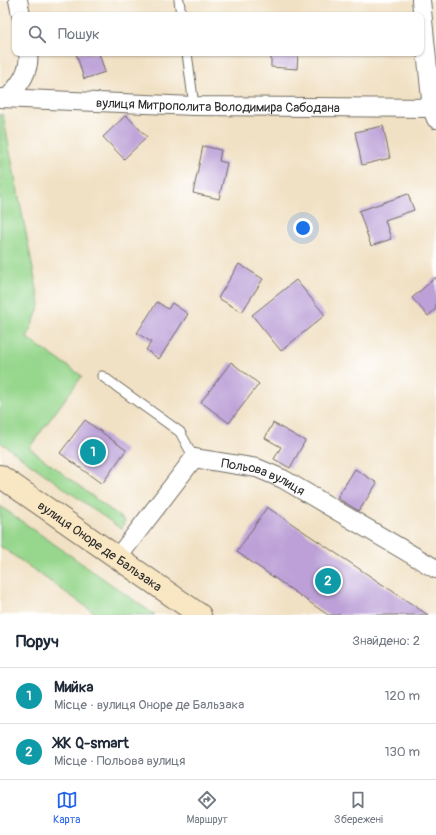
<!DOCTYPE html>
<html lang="uk">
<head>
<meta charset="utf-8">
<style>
	body { margin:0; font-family:Pangolin,sans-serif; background:#f2f2f3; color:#1f2937 }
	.you { position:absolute; left:303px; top:228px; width:14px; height:14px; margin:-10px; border:3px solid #fff; border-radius:50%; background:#1a73e8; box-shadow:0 0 0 6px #1a73e833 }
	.badge { display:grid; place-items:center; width:26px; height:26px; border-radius:50%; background:#2563eb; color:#fff; font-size:13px; font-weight:700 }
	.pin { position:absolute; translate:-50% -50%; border:2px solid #fff; box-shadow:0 1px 4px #0006 }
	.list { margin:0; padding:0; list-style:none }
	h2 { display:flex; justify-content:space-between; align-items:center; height:52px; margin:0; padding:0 16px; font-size:17px }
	h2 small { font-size:13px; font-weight:400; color:#747a83 }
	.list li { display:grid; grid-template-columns:26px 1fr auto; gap:12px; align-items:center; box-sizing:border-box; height:56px; padding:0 16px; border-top:1px solid #e0e1e3 }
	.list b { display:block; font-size:15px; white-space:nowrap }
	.list p { margin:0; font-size:13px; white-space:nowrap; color:#747a83 }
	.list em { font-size:13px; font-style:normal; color:#747a83 }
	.icon { flex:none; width:22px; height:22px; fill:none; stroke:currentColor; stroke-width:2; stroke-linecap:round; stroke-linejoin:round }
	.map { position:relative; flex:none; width:436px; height:615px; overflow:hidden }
	.search { position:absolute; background:#fff; box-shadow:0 1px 3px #0004; left:12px; right:12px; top:12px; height:44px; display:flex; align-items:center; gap:10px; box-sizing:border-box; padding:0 14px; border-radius:8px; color:#747a83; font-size:15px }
	.sheet { height:164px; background:#fff }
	nav { display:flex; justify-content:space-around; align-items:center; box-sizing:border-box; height:56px; border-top:1px solid #e0e1e3; background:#fff; font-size:11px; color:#747a83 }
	nav a { display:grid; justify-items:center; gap:2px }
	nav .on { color:#2563eb }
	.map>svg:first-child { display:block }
	.green { fill:#97d78d; stroke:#61815c }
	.building { fill:#bca0d7 }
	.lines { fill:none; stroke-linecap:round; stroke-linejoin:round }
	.lane-casing { stroke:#706b61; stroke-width:11 }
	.street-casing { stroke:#706b61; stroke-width:20 }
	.secondary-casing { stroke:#706b61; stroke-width:24 }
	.lane { stroke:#fff; stroke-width:9 }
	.street { stroke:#fff; stroke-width:18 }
	.secondary { stroke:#f9e7c3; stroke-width:22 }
	.labels { text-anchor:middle; stroke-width:4; stroke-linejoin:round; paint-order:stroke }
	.street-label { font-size:13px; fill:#2b2b2b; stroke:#fff }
</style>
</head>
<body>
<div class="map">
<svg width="436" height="615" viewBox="0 0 436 615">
	<rect width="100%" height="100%" fill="#fff"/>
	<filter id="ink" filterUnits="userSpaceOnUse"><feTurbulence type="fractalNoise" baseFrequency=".025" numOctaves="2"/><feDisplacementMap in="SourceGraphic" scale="8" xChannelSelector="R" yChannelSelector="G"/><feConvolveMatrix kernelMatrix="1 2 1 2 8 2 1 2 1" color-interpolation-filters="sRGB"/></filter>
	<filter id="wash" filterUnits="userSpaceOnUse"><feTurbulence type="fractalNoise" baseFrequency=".012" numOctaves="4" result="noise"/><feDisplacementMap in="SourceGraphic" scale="16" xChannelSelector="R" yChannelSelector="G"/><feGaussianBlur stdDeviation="0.9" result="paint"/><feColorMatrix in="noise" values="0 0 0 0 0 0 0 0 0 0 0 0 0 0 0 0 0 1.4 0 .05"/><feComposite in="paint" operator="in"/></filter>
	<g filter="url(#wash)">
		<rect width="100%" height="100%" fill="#f1e1c4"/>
		<!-- green -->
		<path class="green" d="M0,114L3,115L40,305L27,338L82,376L29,448L125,521L121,529L0,442Z
			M0,506L155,615H98L0,546Z"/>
		<g id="blocks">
			<!-- building -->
			<path class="building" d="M76,53H99L105,72L84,79Z
				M271,53H298L297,69L271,67Z
				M126,115L147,137L124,159L103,137Z
				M383,126L390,158L362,165L355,132Z
				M203,146L221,150L219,161L227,163L219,199L193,193Z
				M408,194L414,210L385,220L391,239L371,246L359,211Z
				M239,264L263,279L242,312L218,298Z
				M436,277V309L428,316L412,298Z
				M296,280L325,315L281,351L252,315Z
				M157,302L168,309L172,303L188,314L159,359L146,350L151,342L137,333Z
				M231,362L259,384L229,423L201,402Z
				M85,420L126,450L102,484L60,453Z
				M273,423L305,441L290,468L274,459L281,447L265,438Z
				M355,469L377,483L359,511L337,498Z
				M267,507L428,615H328L237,552Z"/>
		</g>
	</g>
	<g filter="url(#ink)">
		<use href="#blocks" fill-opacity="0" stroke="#706b61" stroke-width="1"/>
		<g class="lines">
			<!-- lane casing -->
			<g class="lane-casing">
				<path id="lane" d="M179,0L181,15
					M187,53L194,106
					M102,376L180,432L194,458"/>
			</g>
			<!-- street casing -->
			<g class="street-casing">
				<g id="street">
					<path d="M18,0L21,15"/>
					<path d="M421,0L432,109L436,119"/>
					<path id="s1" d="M0,98L194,106L436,108"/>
					<path d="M8,98C19,85 31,71 28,53"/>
					<path id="s2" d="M118,557L194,458L257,468L283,479L436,569"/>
				</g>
			</g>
			<!-- secondary casing -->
			<g class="secondary-casing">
				<g id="secondary">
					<path id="s3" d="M0,476L200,615"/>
				</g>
			</g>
			<!-- lane -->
			<use href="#lane" class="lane"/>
			<!-- street -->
			<use href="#street" class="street"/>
			<!-- secondary -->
			<use href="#secondary" class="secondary"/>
		</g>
	</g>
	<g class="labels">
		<!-- street labels -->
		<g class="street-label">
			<text dy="5" stroke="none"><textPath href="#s1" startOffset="218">вулиця Митрополита Володимира Сабодана</textPath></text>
			<text dy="5" stroke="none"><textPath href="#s2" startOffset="197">Польова вулиця</textPath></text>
			<text dy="5" stroke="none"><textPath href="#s3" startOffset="122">вулиця Оноре де Бальзака</textPath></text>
		</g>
	</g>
</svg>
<div class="you"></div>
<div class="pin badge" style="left:93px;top:452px;background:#0f9aa8">1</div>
<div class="pin badge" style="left:328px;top:581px;background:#0f9aa8">2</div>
<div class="search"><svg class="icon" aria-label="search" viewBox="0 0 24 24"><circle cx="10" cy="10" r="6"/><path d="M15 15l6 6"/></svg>Пошук</div>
</div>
<section class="sheet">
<h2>Поруч<small>Знайдено: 2</small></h2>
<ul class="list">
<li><span class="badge" style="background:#0f9aa8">1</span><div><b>Мийка</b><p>Місце · вулиця Оноре де Бальзака</p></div><em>120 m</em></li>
<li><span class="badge" style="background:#0f9aa8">2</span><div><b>ЖК Q-smart</b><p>Місце · Польова вулиця</p></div><em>130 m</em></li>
</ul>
</section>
<nav>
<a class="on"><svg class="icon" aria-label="map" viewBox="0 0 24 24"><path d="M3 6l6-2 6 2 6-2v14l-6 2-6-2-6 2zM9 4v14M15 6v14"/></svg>Карта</a>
<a><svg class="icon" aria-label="directions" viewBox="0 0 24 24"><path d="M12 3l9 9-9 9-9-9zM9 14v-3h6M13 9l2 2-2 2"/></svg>Маршрут</a>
<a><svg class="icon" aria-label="saved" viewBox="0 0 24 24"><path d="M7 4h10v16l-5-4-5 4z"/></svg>Збережені</a>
</nav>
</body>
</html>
